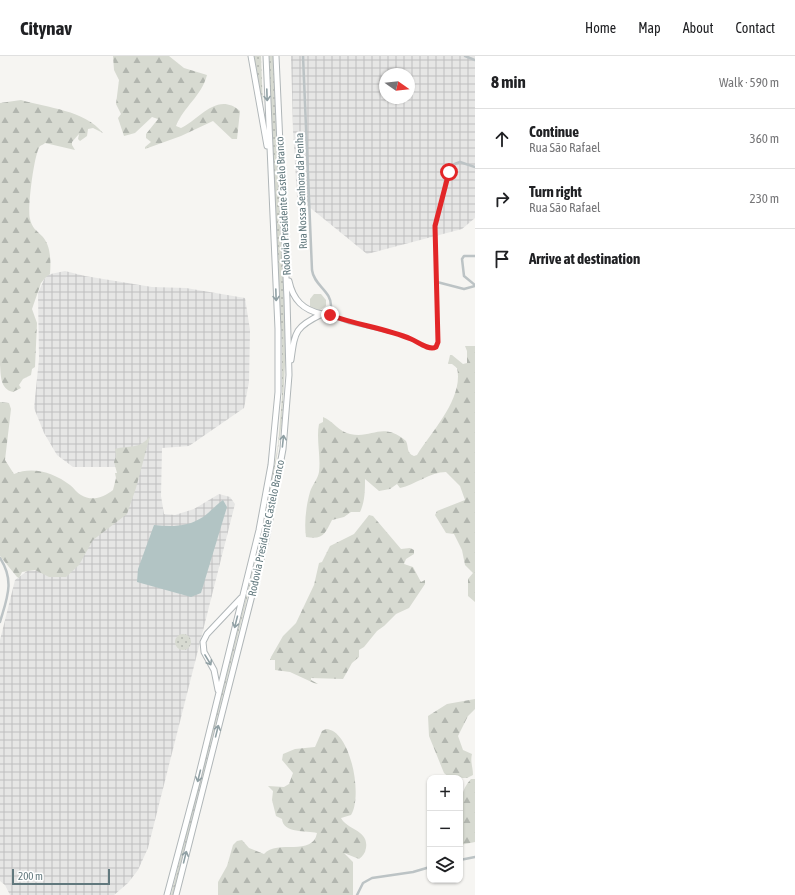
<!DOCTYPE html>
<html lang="en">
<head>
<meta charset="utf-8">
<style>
	body { margin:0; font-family:"Asap Condensed",sans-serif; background:#f2f2f2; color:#202124 }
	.controls { position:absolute; right:12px; bottom:12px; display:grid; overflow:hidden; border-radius:8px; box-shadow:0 1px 3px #0004 }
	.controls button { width:36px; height:36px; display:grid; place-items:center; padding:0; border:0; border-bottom:1px solid #e0e0e0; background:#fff; color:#202124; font:20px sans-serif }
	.compass { position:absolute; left:379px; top:12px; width:36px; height:36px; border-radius:50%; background:#fff; box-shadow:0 1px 3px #0004; rotate:104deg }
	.scale { position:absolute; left:12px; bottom:10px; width:98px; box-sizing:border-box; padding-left:4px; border:2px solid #61787d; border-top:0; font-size:11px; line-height:14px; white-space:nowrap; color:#61787d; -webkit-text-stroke:3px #fff; paint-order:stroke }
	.stop { position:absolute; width:12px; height:12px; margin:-9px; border:3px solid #e22628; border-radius:50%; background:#fff }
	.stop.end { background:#e22628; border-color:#fff; box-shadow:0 1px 4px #0008 }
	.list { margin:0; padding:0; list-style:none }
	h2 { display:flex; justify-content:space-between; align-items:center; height:52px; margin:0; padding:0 16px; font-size:17px }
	h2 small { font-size:13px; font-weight:400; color:#757577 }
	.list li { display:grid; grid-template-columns:26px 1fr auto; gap:12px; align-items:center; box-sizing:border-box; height:60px; padding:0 16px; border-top:1px solid #e0e0e0 }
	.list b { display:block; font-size:15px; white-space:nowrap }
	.list p { margin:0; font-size:13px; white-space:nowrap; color:#757577 }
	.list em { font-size:13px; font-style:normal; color:#757577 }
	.icon { flex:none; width:22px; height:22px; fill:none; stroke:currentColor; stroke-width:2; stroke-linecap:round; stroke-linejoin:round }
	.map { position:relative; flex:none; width:475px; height:839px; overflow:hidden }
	header { display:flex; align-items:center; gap:24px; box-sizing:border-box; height:56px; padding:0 20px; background:#fff; border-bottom:1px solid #e0e0e0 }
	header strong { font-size:19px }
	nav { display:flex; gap:22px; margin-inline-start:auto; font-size:14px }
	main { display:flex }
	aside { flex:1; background:#fff }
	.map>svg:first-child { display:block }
	.industrial { fill:url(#industrial-grid); fill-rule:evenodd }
	.grass { fill:url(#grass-dots) }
	.forest { fill:url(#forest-firs) }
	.green { fill:#d7dad1 }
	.water { fill:#b2c4c4 }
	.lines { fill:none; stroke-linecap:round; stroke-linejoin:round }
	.highway-casing { stroke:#b0b6b8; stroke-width:7 }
	.street { stroke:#bcc3c5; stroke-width:2.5 }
	.highway { stroke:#fff; stroke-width:5 }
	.oneway { stroke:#90a0a4 }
	.route { stroke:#e22628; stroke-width:5 }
	.labels { text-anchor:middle; stroke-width:4; stroke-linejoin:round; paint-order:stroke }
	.street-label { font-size:11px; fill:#61787d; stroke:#fff }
</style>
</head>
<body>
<header>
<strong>Citynav</strong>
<nav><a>Home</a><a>Map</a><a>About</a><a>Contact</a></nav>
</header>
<main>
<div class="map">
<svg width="475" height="839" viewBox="0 0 475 839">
	<defs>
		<pattern id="industrial-grid" width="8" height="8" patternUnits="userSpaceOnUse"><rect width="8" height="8" fill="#e6e6e5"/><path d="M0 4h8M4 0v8" fill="none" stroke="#bebfbf"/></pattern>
		<pattern id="grass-dots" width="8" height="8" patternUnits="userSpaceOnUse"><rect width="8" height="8" fill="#d7dad1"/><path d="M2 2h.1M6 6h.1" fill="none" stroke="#b2b6af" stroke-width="1.8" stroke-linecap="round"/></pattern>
		<pattern id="forest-firs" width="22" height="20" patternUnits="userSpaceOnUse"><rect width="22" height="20" fill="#d7dad1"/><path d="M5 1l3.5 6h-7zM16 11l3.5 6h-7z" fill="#b2b6af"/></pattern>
	</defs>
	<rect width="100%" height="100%" fill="#f6f5f2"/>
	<!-- industrial -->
	<path class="industrial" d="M291,0H475V162L462,173L367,198L297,141L293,74ZM385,18H409V42H385Z
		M65,215L85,220L152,231L186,232L245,242L250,274L249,326L244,352L189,390L162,392L161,440L164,458L175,459L194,453L219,438L230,441L235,448L148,792L138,814L128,827L114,839H10L5,829L0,825V584L15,524L27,515L46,514L77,495L128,455L117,411H73L57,399L44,377L34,352L39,303L38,237L46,219Z"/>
	<!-- grass -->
	<path class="grass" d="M254,0H261L263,53Z
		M268,0H273L286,290L282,366L268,459L173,839H171L261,482L278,389L282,341V290Z
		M175 586a8 8 0 1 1 16 0a8 8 0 1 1-16 0Z"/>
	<!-- forest -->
	<path class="forest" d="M113,0H169L184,12L207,19C201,41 184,50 176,70L181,72C199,64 217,35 240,55L237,83H232L213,65L181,80L145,93V91L151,86L146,82V78L158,63L152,61L135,77L124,80L118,62L121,58L116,48L119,24L114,14Z
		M21,44C48,52 84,54 103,77L93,72L88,73L87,80L80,85L78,83L79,78L72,86V89L75,94L45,87C44,88 40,90 40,90C34,97 27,155 30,163C32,172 36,174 42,180C51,189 51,206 50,218L46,221L41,227L32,253L37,267L35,311L32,313L31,319L23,323L19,329L21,332L13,336C0,333 1,320 0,309V47Z
		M465,290H475V546L468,540V523L473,517L465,509L462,494L454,478L446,477L435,459L437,455L465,444L460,430L446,416C430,416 415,429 400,432L397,428L390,433L379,435L365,423C365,434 365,446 360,456H351L344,461L332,464C325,477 324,484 306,481C304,467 306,450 310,436C312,429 318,423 319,416C321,400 316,383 319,368L323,366V361C333,365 339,376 350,378C373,383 382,365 406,385C409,391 406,397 414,400L417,399C432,375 464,342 457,312L452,308H448L450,299H452L463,308L467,307V295Z
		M0,346L9,347L11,353L5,404L14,418C33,410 54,417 70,429C74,432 77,437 81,439C92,446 104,441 113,434L116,422L115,417H117L114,406L116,400L115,393C129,389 139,394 150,380L136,432L127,458L93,484L79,509L66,521H49L35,514L22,516L19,522L17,521L0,500Z
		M369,459L373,460L401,493L410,492L414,494V498L406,503L404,508L413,511L421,526L425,524V528L409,552L396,558L384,570L377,575L364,591L359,594V601L352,607L343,623L311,622V624L318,628H316L290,616L275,614V604H270L271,601L283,580L296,567L314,529L319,507L322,506L330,490L354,478Z
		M475,643V653L468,660L458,680L463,694L472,698C470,706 473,711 473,719L467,722H450L444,717L429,680L428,660L447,648Z
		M326,673C351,674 363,741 351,759L341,762C347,774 369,774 366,792C365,797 363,800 359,803L344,797L353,806V839H218V826L227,810L233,789L237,785L242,784L249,792L264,798C277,783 313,801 317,777C307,774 283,778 282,763L276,760L272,744L273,735L268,730L284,731L289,728L293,717L282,704L283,698L295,693L315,691L322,675Z
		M471,723H475V786L460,789C460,768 455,740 471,723Z"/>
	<!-- green -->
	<path class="green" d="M314,238H321L326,244V250L320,254L310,253V243Z"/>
	<!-- water -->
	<path class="water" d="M223,444L227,451L201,537L191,541L137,526L138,513L154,469C171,471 188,471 203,461C210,456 216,449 223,444Z"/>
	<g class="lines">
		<!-- highway casing -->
		<g class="highway-casing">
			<path id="highway" d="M251,0L267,90
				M289,225C293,244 303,254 322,258
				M291,304C295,275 295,271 322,258
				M218,634L214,614L204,596L203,586L207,578L241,542
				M167,839L197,726L259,474L271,409L278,336V273L266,0
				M176,839L266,484L283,393L289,319L287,243L276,0"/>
		</g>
		<!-- street -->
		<path class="street" d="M303,0L312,214C314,230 332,235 331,251L325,258
			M465,0L475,4
			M475,200H464L462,203L464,220L475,229
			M437,226L464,233L475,230
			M325,258L349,267L400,279L431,292L436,291L438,286L435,170L448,118L452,109L460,106L475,111
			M0,502C15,525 7,542 0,566
			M460,804L475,801
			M357,839L363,827L372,822L413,816L430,811"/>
		<!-- highway -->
		<use href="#highway" class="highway"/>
	</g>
	<!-- one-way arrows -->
	<defs><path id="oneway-shaft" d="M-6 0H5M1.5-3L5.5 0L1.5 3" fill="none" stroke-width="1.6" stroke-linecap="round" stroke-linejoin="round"/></defs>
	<g class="oneway">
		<use href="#oneway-shaft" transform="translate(267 39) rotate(88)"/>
		<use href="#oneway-shaft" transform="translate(276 239) rotate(88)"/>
		<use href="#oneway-shaft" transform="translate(283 385) rotate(-84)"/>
		<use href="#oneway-shaft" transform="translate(236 566) rotate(104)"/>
		<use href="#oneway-shaft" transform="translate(208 604) rotate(59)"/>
		<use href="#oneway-shaft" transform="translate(217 675) rotate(-76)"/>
		<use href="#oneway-shaft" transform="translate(199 720) rotate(104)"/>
		<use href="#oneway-shaft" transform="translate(185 801) rotate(-76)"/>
	</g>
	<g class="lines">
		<!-- route -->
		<path class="route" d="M330,259C356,269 385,272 411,283C418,286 429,295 436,291L438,286L435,170L449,116"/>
	</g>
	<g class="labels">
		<!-- street labels -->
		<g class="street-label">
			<text transform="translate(301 135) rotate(-92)" y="4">Rua Nossa Senhora da Penha</text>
			<text transform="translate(283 150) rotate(-93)" y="4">Rodovia Presidente Castelo Branco</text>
			<text transform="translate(266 472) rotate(-78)" y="4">Rodovia Presidente Castelo Branco</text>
		</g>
	</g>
</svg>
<div class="controls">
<button>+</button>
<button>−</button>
<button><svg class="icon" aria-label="layers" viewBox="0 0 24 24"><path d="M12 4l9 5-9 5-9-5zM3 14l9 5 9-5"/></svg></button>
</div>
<svg class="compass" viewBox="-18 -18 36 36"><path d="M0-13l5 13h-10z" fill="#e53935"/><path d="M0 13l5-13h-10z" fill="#757577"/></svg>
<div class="scale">200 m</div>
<div class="stop" style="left:449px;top:116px"></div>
<div class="stop end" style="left:330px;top:259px"></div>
</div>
<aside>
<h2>8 min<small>Walk · 590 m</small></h2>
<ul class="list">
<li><svg class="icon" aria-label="ahead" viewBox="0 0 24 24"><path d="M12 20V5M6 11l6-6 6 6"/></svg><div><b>Continue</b><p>Rua São Rafael</p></div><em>360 m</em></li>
<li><svg class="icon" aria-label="right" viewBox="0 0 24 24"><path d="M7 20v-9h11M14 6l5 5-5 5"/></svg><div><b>Turn right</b><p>Rua São Rafael</p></div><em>230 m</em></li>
<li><svg class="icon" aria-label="arrive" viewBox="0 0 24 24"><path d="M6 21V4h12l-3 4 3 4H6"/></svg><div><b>Arrive at destination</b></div></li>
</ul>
</aside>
</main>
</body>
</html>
